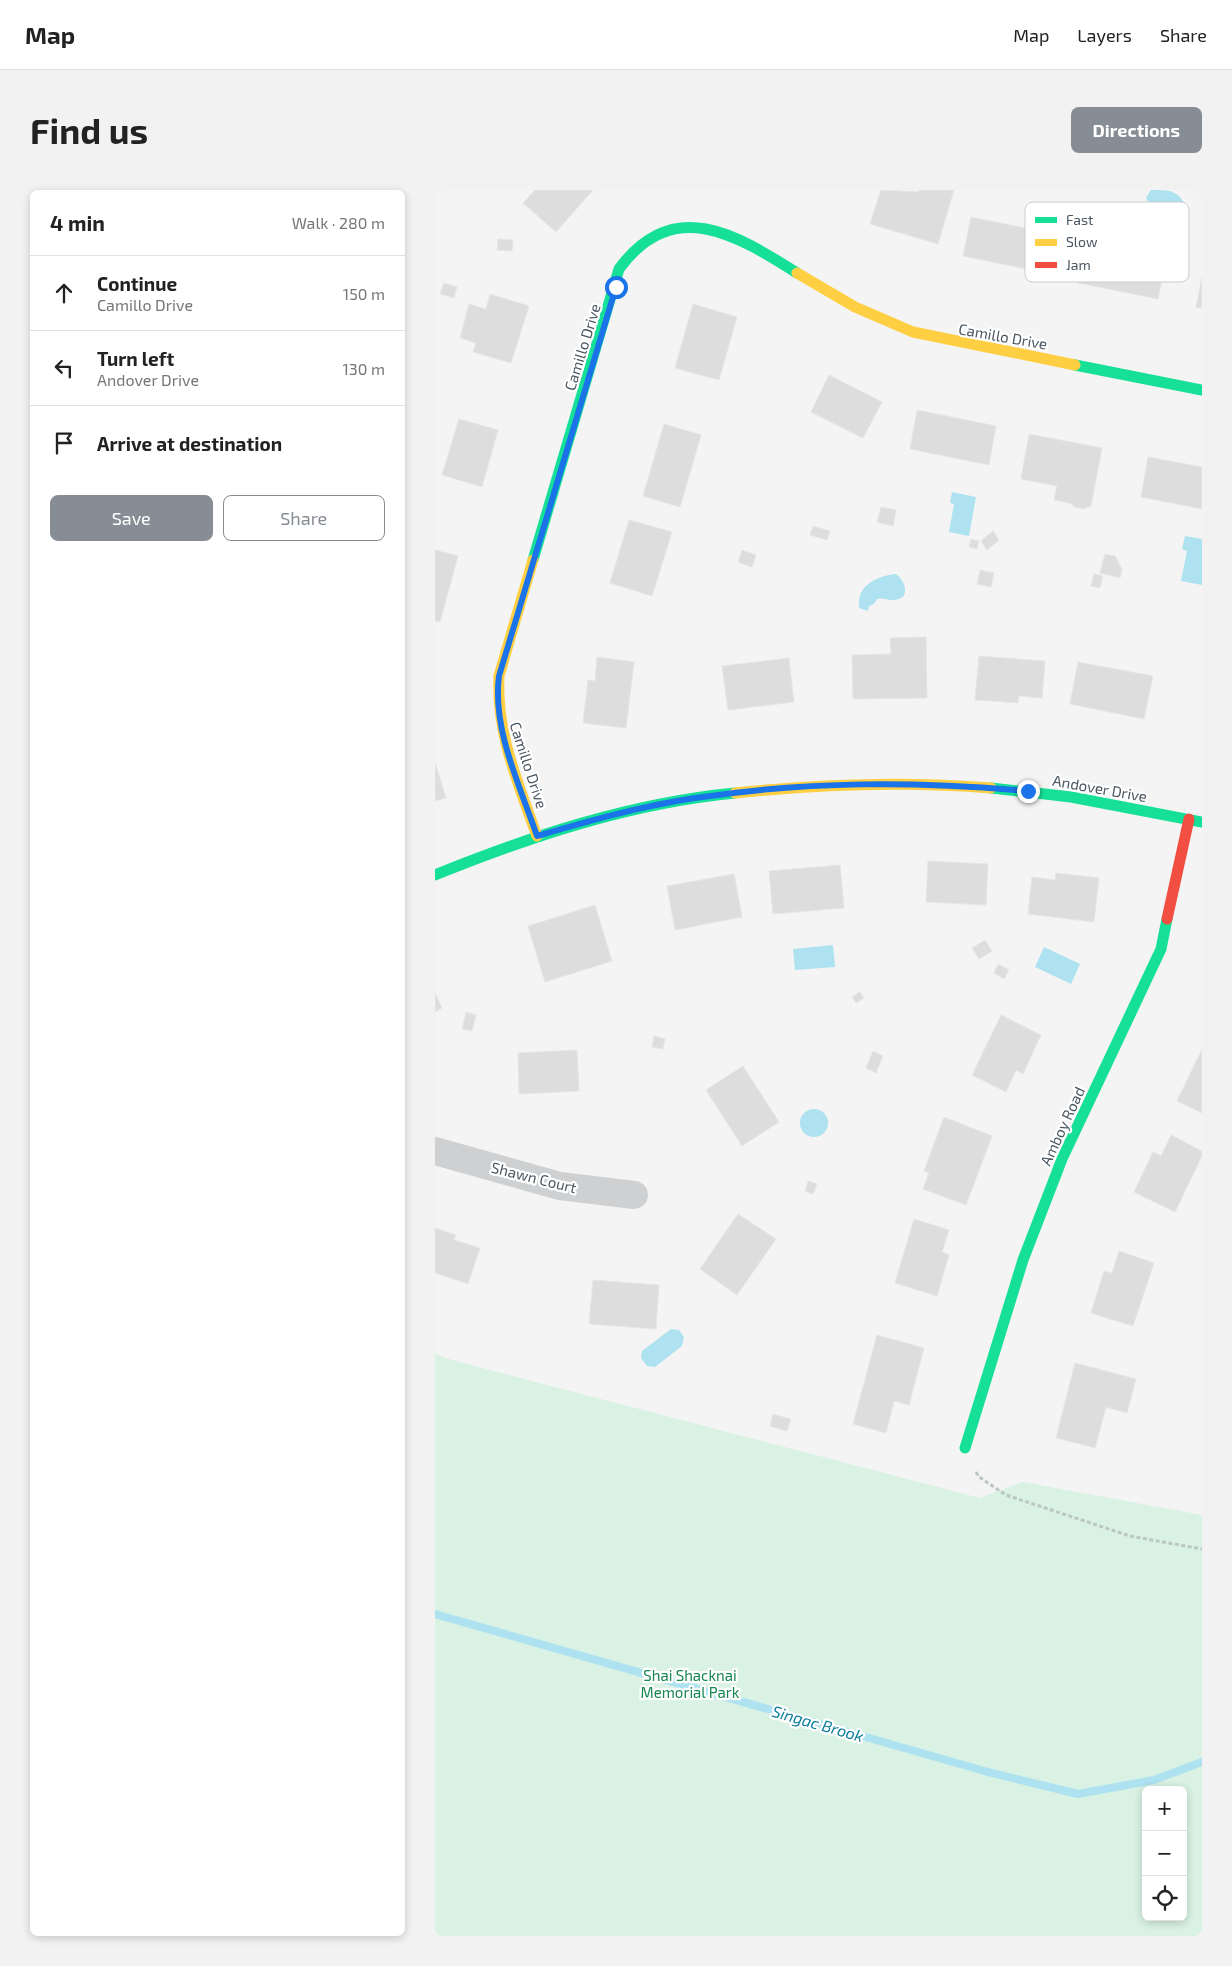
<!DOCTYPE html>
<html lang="en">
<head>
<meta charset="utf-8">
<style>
  :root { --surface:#fff; --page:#f2f2f2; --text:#222; --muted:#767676; --line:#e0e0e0; --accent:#868d94 }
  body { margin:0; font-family:"Exo 2",sans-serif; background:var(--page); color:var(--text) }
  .controls { position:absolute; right:15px; bottom:15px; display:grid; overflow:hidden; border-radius:8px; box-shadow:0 2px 8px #0003 }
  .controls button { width:45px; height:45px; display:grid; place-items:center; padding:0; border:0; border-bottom:1px solid var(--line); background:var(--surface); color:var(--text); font:25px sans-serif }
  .stop { position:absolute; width:15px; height:15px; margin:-11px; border:4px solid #1a73e8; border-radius:50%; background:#fff }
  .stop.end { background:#1a73e8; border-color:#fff; box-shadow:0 1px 5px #0008 }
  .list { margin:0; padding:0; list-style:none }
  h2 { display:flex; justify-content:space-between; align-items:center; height:65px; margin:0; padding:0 20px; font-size:21px }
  h2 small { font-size:16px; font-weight:400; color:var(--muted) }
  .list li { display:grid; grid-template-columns:32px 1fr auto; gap:15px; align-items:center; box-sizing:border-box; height:75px; padding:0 20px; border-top:1px solid var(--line) }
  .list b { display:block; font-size:19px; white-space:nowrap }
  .list p { margin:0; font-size:16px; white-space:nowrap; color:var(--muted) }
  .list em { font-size:16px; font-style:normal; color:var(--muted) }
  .actions { display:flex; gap:10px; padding:15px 20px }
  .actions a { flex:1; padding:11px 0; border:1px solid var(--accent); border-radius:8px; text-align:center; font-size:18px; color:var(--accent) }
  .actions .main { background:var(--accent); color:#fff }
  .icon { flex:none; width:28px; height:28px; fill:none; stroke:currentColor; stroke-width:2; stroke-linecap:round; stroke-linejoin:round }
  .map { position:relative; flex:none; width:767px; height:1746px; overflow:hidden; border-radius:8px }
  header { display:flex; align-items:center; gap:30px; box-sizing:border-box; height:70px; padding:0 25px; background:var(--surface); border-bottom:1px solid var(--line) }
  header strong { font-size:24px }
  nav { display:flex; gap:28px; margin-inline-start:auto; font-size:18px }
  .intro { display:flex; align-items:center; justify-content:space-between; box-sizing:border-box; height:120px; padding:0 30px }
  h1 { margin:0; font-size:35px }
  .button { padding:12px 22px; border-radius:8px; background:var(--accent); color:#fff; font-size:18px; font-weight:700 }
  main { display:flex; gap:30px; padding:0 30px }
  aside { flex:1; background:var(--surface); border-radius:8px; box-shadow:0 2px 8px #0003 }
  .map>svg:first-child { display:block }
</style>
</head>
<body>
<header>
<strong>Map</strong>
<nav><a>Map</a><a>Layers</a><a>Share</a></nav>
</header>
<div class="intro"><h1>Find us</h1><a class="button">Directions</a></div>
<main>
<aside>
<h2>4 min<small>Walk · 280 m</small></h2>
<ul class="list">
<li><svg class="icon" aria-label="ahead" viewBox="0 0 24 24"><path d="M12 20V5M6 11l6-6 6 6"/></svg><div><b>Continue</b><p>Camillo Drive</p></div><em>150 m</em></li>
<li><svg class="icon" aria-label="left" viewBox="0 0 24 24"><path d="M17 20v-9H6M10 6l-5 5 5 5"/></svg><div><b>Turn left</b><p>Andover Drive</p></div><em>130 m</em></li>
<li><svg class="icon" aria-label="arrive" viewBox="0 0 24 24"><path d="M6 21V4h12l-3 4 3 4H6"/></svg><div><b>Arrive at destination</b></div></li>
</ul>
<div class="actions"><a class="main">Save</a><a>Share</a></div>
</aside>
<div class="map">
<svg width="767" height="1746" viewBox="0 0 767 1746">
  <rect width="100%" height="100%" fill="#f4f4f4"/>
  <path fill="#d9f2e3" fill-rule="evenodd" d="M 0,1164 L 17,1170 L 545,1308 L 588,1292 L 767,1325 L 767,1746 L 0,1746 ZM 711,1600 L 748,1600 L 748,1727 L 711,1727 Z"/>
  <g fill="#aee2f0">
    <path d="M 716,0 C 736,0 744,0 752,19 L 749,30 L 736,33 L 725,22 L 717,19 L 711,8 Z"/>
    <polygon points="517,302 541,307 534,346 514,342 519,314 515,313"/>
    <polygon points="750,346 767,349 767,395 746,391 752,361 747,359"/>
    <path d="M 461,384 C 471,391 476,409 459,410 C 453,411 448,407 442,409 L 439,414 L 434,416 L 433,421 L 424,418 C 425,414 423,411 425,406 C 429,392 447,385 461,384 Z"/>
    <polygon points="398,755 400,777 360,780 358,759"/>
    <polygon points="609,757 645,774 636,794 600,777"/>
    <circle cx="379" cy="933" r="14"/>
    <polygon points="236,1139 244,1140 249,1147 247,1156 220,1177 212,1176 206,1168 207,1161"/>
  </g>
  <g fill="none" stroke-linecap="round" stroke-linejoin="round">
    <polyline stroke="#aee2f0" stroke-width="8" points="0,1424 553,1582 643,1604 719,1590 767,1572"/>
  </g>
  <g fill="#ddddde" stroke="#e5e6e7">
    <polygon points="100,0 158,0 121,42 88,13"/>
    <polygon points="446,0 484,2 484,0 519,0 503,54 435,34"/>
    <polygon points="657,24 696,32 691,58 732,66 723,109 643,93"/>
    <polygon points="536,27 619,44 611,83 528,66"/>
    <polygon points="63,49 78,50 77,61 62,60"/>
    <polygon points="767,87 767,118 761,117"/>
    <polygon points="9,93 22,97 19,108 5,104"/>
    <polygon points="55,104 94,116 76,173 38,162 41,153 25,148 34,114 51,119"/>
    <polygon points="258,114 302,127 284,190 240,178"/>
    <polygon points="394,185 447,212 428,248 376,222"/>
    <polygon points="482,220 561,236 554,275 475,259"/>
    <polygon points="24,229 63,240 47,297 7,285"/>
    <polygon points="229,234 266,245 245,317 208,306"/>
    <polygon points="594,244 667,258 656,316 648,319 640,317 635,313 619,310 622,296 586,289"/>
    <polygon points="713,267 767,277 767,319 706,307"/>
    <polygon points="446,317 461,320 458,336 442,332"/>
    <polygon points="194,330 237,342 217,406 175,393"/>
    <polygon points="378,336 395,341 392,350 375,345"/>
    <polygon points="558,341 564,350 552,360 546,351"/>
    <polygon points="536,349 544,351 542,359 534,357"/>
    <polygon points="0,360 23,366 5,432 0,431"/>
    <polygon points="307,360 321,365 317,377 303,372"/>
    <polygon points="670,364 680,366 687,379 685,388 665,383"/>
    <polygon points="545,380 559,383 556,397 542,394"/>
    <polygon points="659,384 668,386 665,398 656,396"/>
    <polygon points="491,447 492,508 418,509 417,465 456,464 455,448"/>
    <polygon points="544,466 610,471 607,508 584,506 583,513 540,510"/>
    <polygon points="162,467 199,472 191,538 148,533 153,490 160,491"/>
    <polygon points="354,468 359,512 293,520 287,476"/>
    <polygon points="643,472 718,486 709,529 635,514"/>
    <polygon points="0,572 11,608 0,611"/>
    <polygon points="493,671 553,674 551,715 491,712"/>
    <polygon points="405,675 409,718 338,724 334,681"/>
    <polygon points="621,683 664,688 659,732 593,724 597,687 620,690"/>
    <polygon points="299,684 307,727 240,740 232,696"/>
    <polygon points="160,715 177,771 110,792 93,736"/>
    <polygon points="550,750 557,761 544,769 537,758"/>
    <polygon points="563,774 574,780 569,789 559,783"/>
    <polygon points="425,802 429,808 421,813 417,807"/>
    <polygon points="0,803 7,818 0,822"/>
    <polygon points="31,822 41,825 37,841 27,839"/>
    <polygon points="566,825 606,845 588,884 581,880 571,902 537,885"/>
    <polygon points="219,846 230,849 228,859 217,857"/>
    <polygon points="767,859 767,923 742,911"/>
    <polygon points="142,860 144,901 84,904 83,863"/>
    <polygon points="438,861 448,866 441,883 431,878"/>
    <polygon points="308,876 344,932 307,956 271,900"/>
    <polygon points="509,927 557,946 531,1015 488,999 494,983 489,981"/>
    <polygon points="736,945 767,961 767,966 740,1022 699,1002 718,962 726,966"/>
    <polygon points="373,991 382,994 378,1004 370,1001"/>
    <polygon points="303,1024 341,1049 302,1105 265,1079"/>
    <polygon points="479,1029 514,1040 507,1062 514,1065 502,1106 460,1093"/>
    <polygon points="0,1038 21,1045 19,1050 45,1058 33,1094 0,1083"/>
    <polygon points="684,1061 719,1073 698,1136 656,1123 669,1081 677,1083"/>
    <polygon points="158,1090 224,1095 221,1139 154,1134"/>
    <polygon points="442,1145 489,1158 474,1215 459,1211 451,1243 418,1234"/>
    <polygon points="640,1173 701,1189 692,1223 671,1217 660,1258 621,1248"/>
    <polygon points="338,1224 356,1229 352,1241 335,1236"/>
  </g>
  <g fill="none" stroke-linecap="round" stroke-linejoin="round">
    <polyline stroke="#bcc7c4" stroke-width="3" stroke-dasharray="4 2.5" stroke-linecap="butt" points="541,1282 544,1287 571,1305 695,1346 767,1359"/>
    <polyline stroke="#ced0d2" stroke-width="28" points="0,961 125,996 199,1005"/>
    <g stroke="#16e098" stroke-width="11">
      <polyline points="640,175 767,200"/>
      <path d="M 98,370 L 184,79 C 238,5 302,45 362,83"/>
      <polyline points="556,598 636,607 767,632"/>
      <path d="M 0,685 C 96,646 196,613 300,603"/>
      <polyline points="530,1258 588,1070 627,969 726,759 732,729"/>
    </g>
    <g stroke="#ffcf43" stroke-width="11">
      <polyline points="362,83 420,117 478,142 640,175"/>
      <path d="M 98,370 L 64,486 C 61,543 83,593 102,646"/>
      <path d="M 300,603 C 386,594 470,591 556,598"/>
    </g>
    <polyline stroke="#f24e42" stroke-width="11" points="732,729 754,629"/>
  </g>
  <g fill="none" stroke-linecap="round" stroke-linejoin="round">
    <path stroke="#1a73e8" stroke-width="6" d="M 181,97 L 64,486 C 57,539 85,596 102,646 C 154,631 206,616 260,608 C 374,591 478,591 593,601"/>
  </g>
  <g text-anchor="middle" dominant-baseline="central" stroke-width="4.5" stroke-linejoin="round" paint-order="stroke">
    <g font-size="15" fill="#4a5661" stroke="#fff">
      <text transform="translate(568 146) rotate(10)">Camillo Drive</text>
      <text transform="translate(147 157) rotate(-73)">Camillo Drive</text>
      <text transform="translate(94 575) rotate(72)">Camillo Drive</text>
      <text transform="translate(665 598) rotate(10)">Andover Drive</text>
      <text transform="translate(627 936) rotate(-65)">Amboy Road</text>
      <text transform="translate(99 987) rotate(14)">Shawn Court</text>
    </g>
    <g font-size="15" fill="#17864f" stroke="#fff">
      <text x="255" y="1485">Shai Shacknai<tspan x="255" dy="17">Memorial Park</tspan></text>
    </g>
    <g font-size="16" font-style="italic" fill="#0c7c9b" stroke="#fff">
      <text transform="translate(383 1533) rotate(16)">Singac Brook</text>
    </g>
  </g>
  <rect x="590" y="12" width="164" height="80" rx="8" fill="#fff" stroke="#c9ccd0" stroke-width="1"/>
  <rect x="600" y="27" width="22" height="6" fill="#16e098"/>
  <rect x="600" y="49" width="22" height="7" fill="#ffcf43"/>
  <rect x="600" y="72" width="22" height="6" fill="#f24e42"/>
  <g font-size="14" fill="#4a5661">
    <text x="631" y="35">Fast</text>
    <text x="631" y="57">Slow</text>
    <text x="631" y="80">Jam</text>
  </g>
</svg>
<div class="controls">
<button>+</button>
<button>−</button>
<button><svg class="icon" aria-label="locate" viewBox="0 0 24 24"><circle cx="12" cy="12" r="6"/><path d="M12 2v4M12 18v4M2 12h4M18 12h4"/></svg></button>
</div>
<div class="stop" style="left:181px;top:97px"></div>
<div class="stop end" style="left:593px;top:601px"></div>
</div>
</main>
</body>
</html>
